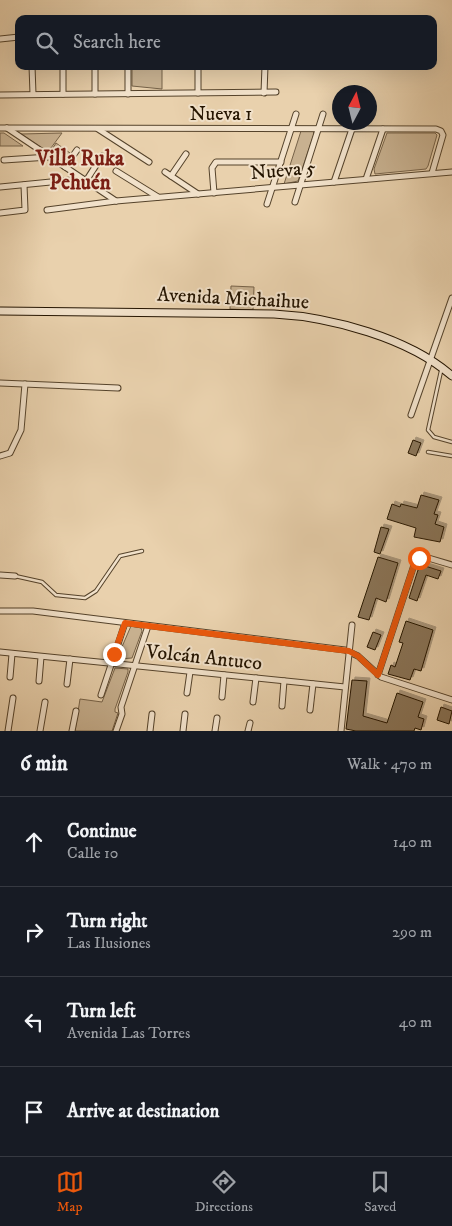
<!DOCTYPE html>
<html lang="en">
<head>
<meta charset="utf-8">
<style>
  :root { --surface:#171b24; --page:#242831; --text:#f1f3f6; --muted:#9ea1a6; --line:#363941; --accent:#ea580c }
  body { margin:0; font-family:"IM FELL DW Pica",serif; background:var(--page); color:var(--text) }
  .compass { position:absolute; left:332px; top:85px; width:45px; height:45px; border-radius:50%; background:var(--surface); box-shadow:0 5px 20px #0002; rotate:7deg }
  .stop { position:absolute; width:15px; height:15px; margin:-11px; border:4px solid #ea580c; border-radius:50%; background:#fff }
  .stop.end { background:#ea580c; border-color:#fff; box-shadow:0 1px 5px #0008 }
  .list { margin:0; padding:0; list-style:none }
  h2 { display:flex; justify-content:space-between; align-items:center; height:65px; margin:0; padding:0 20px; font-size:21px }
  h2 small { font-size:16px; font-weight:400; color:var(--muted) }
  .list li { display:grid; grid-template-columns:32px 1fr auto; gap:15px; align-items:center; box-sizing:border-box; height:90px; padding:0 20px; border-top:1px solid var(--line) }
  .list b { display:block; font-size:19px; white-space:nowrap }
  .list p { margin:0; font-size:16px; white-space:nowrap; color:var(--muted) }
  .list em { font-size:16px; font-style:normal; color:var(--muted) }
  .icon { flex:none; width:28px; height:28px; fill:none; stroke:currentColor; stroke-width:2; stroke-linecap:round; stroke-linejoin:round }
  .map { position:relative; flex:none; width:452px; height:731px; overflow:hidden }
  .search { position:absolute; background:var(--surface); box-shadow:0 5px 20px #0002; left:15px; right:15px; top:15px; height:55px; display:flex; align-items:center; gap:12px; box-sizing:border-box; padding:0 18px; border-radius:10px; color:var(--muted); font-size:19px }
  .sheet { height:425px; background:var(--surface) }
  nav { display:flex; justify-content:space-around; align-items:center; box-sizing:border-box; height:70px; border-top:1px solid var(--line); background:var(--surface); font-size:14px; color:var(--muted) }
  nav a { display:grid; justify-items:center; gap:2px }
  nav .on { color:var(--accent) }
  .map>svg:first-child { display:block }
</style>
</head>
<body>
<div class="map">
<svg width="452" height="731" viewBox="0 0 452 731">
  <defs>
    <filter id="shadow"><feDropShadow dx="3" dy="-3" stdDeviation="0" flood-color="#0004"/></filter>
  </defs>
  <rect width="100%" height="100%" fill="#e9d1ad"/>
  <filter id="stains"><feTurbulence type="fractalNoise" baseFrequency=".004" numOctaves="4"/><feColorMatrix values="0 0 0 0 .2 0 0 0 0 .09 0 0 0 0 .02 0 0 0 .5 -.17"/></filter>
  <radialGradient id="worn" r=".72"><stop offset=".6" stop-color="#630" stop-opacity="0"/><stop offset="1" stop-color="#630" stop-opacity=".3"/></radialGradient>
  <g fill="#c8b190" stroke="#766248">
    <polygon points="132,66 162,66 162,89 132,86"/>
    <polygon points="301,131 313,131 314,134 298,181 284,184"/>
    <polygon points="0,133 4,133 23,146 0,146"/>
    <polygon points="62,133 48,152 21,134"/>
    <polygon points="387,133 435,133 437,135 428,166 426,169 375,174 374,169"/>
    <polygon points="56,143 70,153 65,161 51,151"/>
    <polygon points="231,286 254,287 253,310 230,309"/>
    <polygon points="131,626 141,628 142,631 132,658 119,659 118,656"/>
    <polygon points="115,668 128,669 128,672 115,709 115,712 118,713 112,731 75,731 80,699 102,702"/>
  </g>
  <g fill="#8a765a" stroke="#241400" filter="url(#shadow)">
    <polygon points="413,440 421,443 416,456 408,453"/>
    <polygon points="421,495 439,500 434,514 438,515 435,524 444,527 440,542 414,537 416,528 387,519 392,504 400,507 401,504 417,508"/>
    <polygon points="381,527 389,529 380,554 374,552"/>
    <polygon points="378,557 398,563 386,602 376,598 369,620 358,617"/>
    <polygon points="425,566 441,571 438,579 426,575 417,601 409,598 418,570"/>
    <polygon points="406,621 433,630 421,671 414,669 410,680 388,674 391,665 395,667 403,643 399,642"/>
    <polygon points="373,632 381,635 375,650 367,647"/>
    <polygon points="352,680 367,681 363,716 387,723 397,693 423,702 418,717 424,719 421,730 415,728 414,731 356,731 346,729"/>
    <polygon points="441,707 452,711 449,724 437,720"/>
  </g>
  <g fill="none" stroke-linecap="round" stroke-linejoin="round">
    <g stroke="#55432b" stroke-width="4.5">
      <g id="lane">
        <polyline points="441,371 428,430 434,437 452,442"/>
        <polyline points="428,452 452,456"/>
        <polyline points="15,576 42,582 56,595 85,598 96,591 120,556 142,551"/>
      </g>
    </g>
    <g stroke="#55432b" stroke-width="7">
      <g id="street">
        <polyline points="0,39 19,37"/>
        <polyline points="32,66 33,94"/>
        <polyline points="128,66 128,94"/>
        <polyline points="198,93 198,66"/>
        <polyline points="264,93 265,66"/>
        <polyline points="63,94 63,66"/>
        <polyline points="95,94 95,66"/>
        <polyline points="0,95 276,92"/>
        <polyline points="0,128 436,129 441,131 443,135 432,173"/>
        <polyline points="7,128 116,201"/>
        <polyline points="98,129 149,162"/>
        <polyline points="4,160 49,157"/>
        <polyline points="65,167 77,150"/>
        <polyline points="116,171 158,197"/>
        <polyline points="165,172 198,194"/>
        <polyline points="171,176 186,154"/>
        <polyline points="366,179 383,129"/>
        <polyline points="86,181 102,156"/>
        <polyline points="334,182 352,129"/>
        <polyline points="0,187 81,179"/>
        <polyline points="214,193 212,168 216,162 281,162"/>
        <polyline points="295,202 323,114"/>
        <polyline points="267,204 296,114"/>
        <polyline points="47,210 116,201 452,172"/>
        <polyline points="0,213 25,210 24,185"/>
        <polyline points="0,383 118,388"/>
        <polyline points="411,415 452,298"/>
        <polyline points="0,456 10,453 21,430 25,384"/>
        <polyline points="0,575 15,576"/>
        <polyline points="0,611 33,611 345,650 358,656 381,677 452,700"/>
        <polyline points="0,652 345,687"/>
        <polyline points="378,675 415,562 425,557 452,565"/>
        <polyline points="10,677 12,654"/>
        <polyline points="39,681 41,657"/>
        <polyline points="67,684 70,659"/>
        <polyline points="187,693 190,672"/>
        <polyline points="101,695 125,623"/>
        <polyline points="222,697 224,675"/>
        <polyline points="253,702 256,678"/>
        <polyline points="282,706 284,681"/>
        <polyline points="310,710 313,684"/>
        <polyline points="8,731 13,698"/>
        <polyline points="40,731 45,702"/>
        <polyline points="72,731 76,711"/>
        <polyline points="116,731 122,714 121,707 148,626"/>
        <polyline points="150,731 152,714"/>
        <polyline points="183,731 185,714"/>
        <polyline points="215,731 217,718"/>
        <polyline points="248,731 250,723"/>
        <polyline points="341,731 352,625"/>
      </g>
    </g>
    <g stroke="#241400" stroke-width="9">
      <path id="secondary" d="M 0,311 L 274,314 C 331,317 409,338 452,376"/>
    </g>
    <use href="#lane" stroke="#f1e1ca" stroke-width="2.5"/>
    <use href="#street" stroke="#f1e1ca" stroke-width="5"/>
    <use href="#secondary" stroke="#f1e1ca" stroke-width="7"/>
  </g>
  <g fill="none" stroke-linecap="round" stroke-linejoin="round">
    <polyline stroke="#ea580c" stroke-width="6" points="114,654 125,623 349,651 358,656 378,675 414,565 419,558"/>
  </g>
  <g text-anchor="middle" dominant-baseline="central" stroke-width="4" stroke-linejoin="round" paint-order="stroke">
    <g font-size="20" fill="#241400" stroke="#f1e1ca">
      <text x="221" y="114">Nueva 1</text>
      <text transform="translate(283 171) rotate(-5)">Nueva 5</text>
      <text transform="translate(233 299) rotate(3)">Avenida Michaihue</text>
      <text transform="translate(204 658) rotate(6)">Volcán Antuco</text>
    </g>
    <g font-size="21" font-weight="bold" fill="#7a1f14" stroke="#f1e1ca">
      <text x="80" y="159">Villa Ruka<tspan x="80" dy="24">Pehuén</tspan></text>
    </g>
  </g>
  <rect width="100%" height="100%" filter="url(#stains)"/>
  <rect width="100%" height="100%" fill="url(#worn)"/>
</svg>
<svg class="compass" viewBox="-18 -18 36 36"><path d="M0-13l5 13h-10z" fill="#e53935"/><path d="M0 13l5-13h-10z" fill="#9ea1a6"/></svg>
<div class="stop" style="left:419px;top:558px"></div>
<div class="stop end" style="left:114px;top:654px"></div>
<div class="search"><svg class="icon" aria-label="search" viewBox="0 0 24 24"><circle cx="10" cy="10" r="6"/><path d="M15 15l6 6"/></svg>Search here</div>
</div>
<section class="sheet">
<h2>6 min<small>Walk · 470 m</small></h2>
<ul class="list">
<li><svg class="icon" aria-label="ahead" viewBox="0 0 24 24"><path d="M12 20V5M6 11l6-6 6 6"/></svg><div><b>Continue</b><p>Calle 10</p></div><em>140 m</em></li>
<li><svg class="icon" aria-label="right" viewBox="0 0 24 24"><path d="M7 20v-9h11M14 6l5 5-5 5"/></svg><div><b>Turn right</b><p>Las Ilusiones</p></div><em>290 m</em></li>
<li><svg class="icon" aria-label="left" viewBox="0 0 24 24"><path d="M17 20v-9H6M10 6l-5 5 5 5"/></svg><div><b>Turn left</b><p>Avenida Las Torres</p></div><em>40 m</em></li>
<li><svg class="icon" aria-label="arrive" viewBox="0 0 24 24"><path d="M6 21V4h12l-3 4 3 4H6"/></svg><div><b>Arrive at destination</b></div></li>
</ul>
</section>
<nav>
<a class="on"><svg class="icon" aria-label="map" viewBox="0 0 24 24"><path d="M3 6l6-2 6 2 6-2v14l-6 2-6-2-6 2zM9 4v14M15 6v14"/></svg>Map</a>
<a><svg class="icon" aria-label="directions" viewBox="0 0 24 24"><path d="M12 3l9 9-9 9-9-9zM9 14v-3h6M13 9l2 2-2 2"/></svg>Directions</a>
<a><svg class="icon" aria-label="saved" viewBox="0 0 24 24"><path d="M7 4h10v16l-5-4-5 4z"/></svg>Saved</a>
</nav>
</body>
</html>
